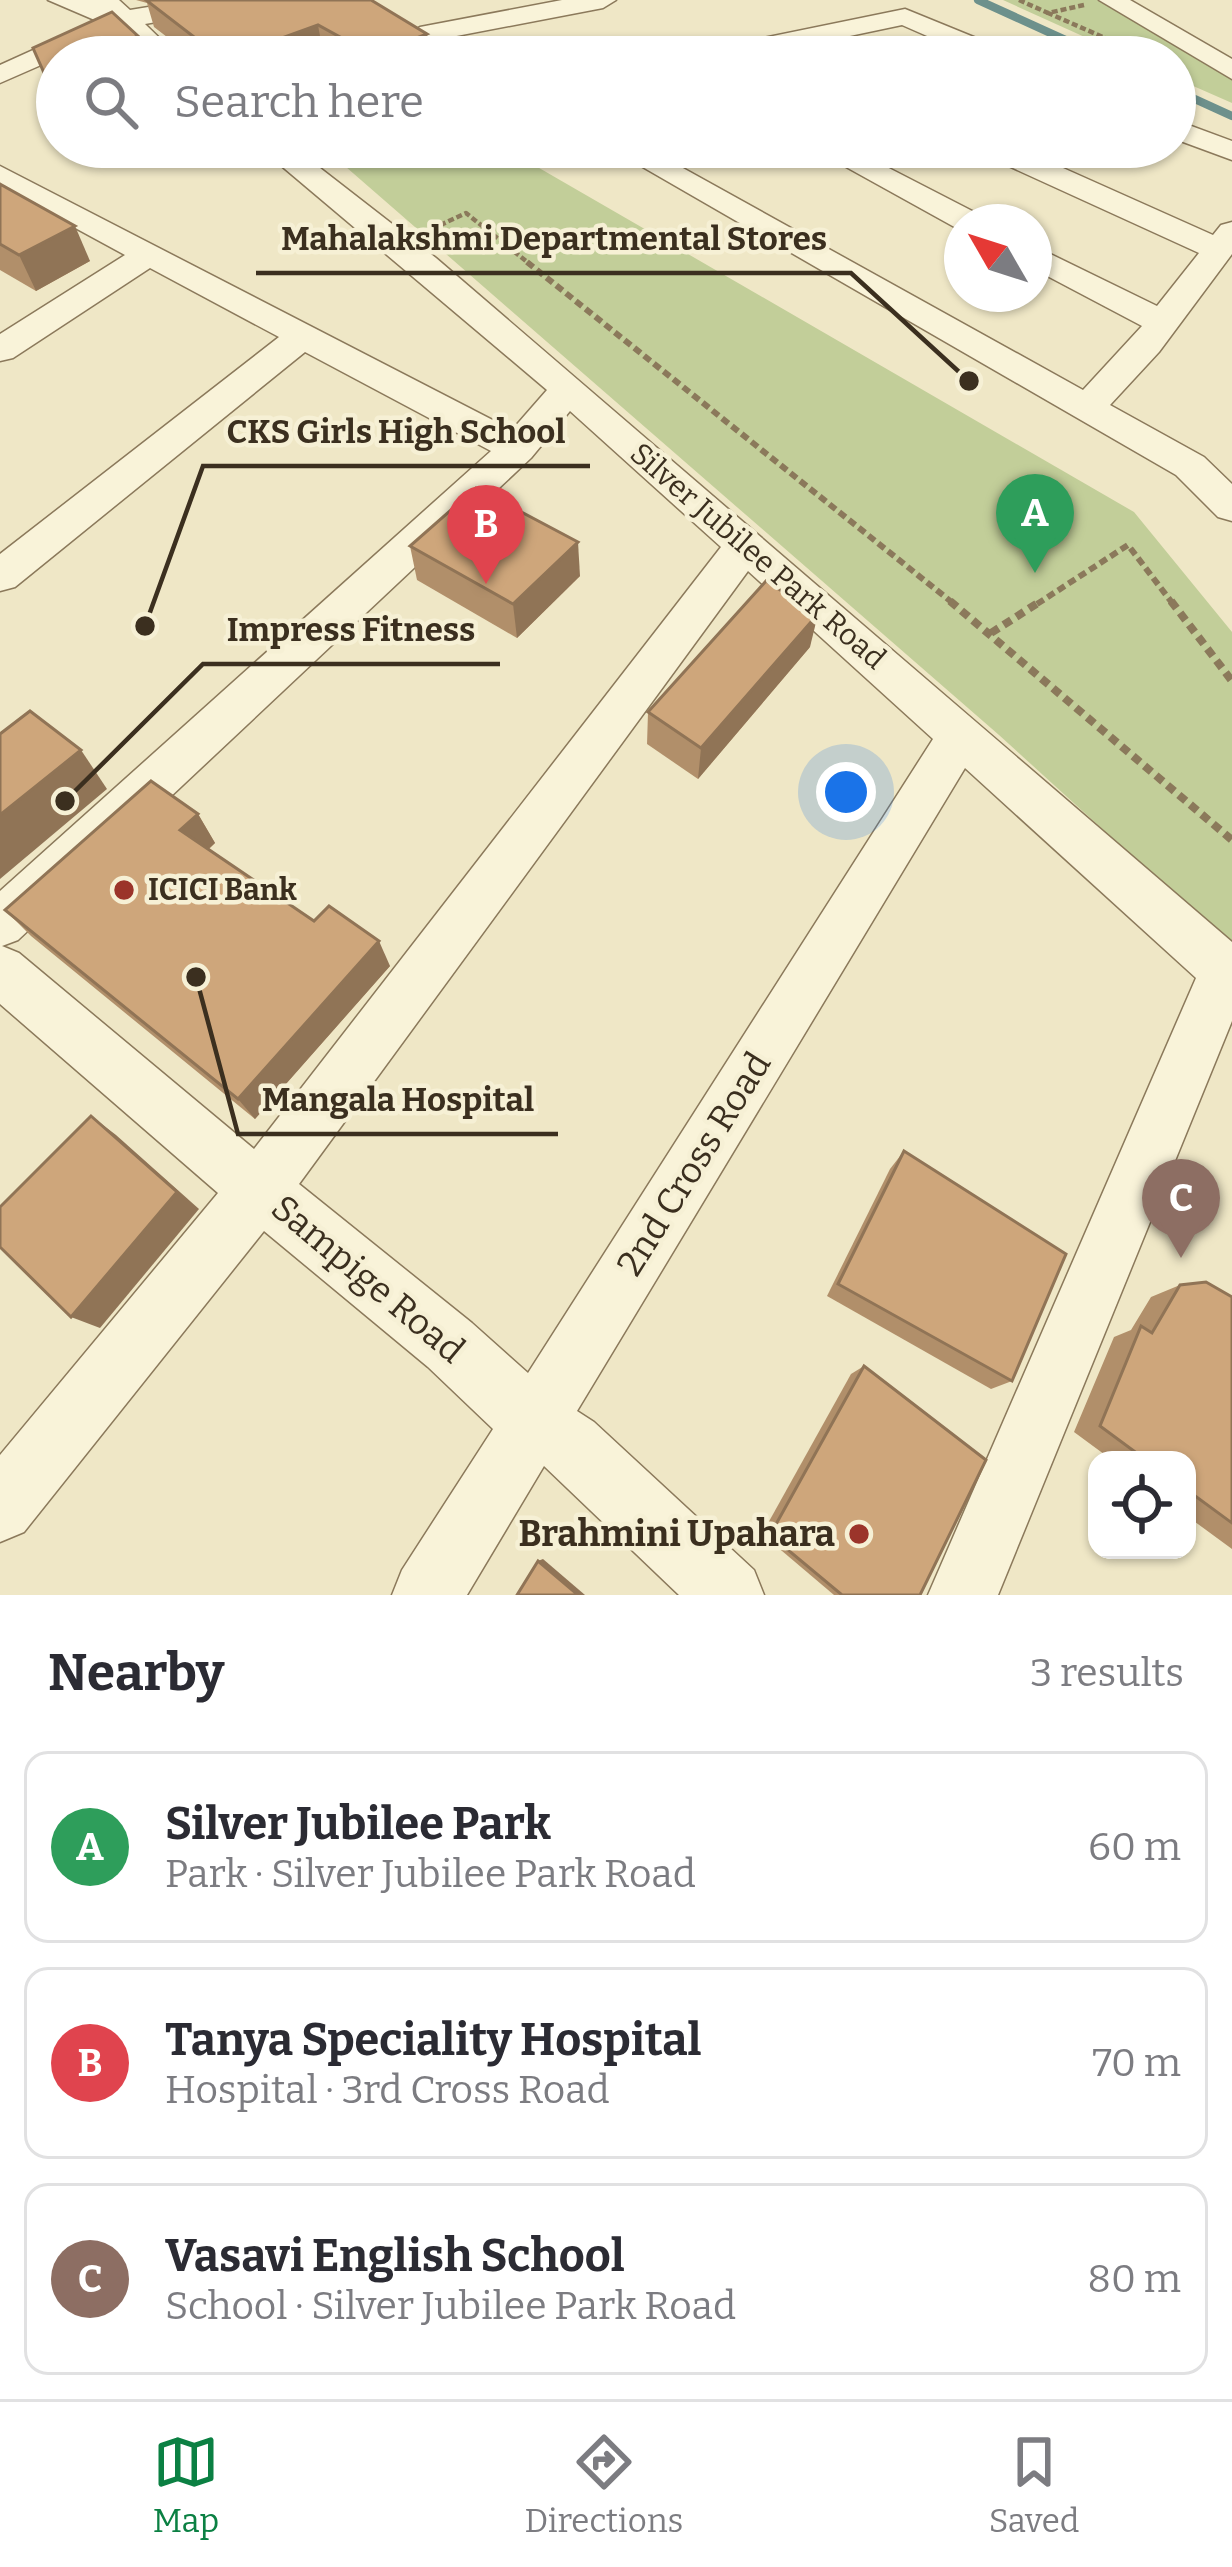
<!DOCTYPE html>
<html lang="en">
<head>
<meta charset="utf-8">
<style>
  :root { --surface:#fff; --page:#f7f7f7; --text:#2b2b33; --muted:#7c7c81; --line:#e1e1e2; --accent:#0b8043 }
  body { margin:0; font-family:Bitter,serif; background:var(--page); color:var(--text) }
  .controls { position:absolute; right:36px; bottom:36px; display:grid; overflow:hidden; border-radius:24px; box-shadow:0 3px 9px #0004 }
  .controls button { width:108px; height:108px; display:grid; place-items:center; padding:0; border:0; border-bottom:3px solid var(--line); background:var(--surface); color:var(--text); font:60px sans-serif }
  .compass { position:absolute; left:944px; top:204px; width:108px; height:108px; border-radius:50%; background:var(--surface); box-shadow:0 3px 9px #0004; rotate:309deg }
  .you { position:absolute; left:846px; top:792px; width:42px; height:42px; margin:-30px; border:9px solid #fff; border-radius:50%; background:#1a73e8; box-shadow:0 0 0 18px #1a73e833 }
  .badge { display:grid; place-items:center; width:78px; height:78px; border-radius:50%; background:var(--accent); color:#fff; font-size:39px; font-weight:700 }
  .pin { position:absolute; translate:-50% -99px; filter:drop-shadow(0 3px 6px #0008) }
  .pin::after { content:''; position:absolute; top:63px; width:42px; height:36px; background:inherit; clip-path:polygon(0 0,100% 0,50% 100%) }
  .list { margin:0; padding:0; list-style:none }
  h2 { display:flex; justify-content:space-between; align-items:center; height:156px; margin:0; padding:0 48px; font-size:51px }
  h2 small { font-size:39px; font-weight:400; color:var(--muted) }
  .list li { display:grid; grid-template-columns:78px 1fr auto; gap:36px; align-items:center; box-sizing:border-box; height:192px; margin:0 24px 24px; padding:0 24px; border:3px solid var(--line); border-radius:24px }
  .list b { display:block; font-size:45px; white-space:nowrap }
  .list p { margin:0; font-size:39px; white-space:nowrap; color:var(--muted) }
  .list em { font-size:39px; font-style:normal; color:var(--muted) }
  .icon { flex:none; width:66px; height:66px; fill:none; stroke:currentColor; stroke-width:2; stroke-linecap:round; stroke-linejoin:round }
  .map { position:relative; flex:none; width:1232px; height:1595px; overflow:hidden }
  .search { position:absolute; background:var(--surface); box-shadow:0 3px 9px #0004; left:36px; right:36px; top:36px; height:132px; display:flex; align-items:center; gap:30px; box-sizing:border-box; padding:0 42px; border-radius:66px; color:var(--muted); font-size:45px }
  .sheet { height:804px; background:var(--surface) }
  nav { display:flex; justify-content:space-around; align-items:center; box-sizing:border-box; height:168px; border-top:3px solid var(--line); background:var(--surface); font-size:33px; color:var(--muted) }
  nav a { display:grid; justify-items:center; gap:6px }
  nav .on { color:var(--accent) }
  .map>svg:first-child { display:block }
</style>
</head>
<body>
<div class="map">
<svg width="1232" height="1595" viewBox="0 0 1232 1595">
  <rect width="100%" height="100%" fill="#efe7c6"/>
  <g fill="#c2ce99">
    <polygon points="1003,0 1100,0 1232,79 1232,103 1175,78 1175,57 1129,57"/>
    <polygon points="323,147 503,147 1134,512 1232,632 1232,947 999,735"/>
  </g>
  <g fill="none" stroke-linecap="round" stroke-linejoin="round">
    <g stroke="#6d918c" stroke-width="8">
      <polyline points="978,0 1103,57"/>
      <polyline points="1175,90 1232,116"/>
    </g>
    <g stroke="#8b795b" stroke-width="3">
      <g id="minor">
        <polygon points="48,0 119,0 130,10 191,0 249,0 236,8 145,24 179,57 149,57 121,30 0,83 0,65 97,21"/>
        <polygon points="562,0 616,0 603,8 420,43 407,35 420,27"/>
        <polygon points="1099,0 1130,0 1232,59 1232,79"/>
        <polygon points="905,9 1008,51 1012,57 975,57 902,25 750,57 696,57 710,49"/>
        <polygon points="1175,120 1232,141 1232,160 1175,139"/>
        <path d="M 259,147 L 293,147 L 436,258 L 1232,942 L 1232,1021 L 998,1595 L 928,1595 L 1196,978 L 965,768 L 577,1411 L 594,1422 L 754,1570 L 764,1595 L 679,1595 L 544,1466 L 467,1595 L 392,1595 L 402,1570 L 493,1429 L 428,1367 L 264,1231 L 24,1532 L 0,1542 L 0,1455 L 218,1193 L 0,1004 L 0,891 L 491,451 L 305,352 L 15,587 L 0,591 L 0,554 L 279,337 L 150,268 L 13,358 L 0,361 L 0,334 L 125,255 L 0,187 L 0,166 L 512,430 L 547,390 ZM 570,411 L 721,547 L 254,1149 L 19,953 L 2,946 L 18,940 L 531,458 ZM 748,571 L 933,739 L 528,1373 L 472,1323 L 299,1184 Z"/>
        <polygon points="608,147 645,147 1083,390 1142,326 1034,269 1034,246 1157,306 1199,253 980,153 976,147 1016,147 1213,235 1221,225 1232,222 1232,254 1159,352 1110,405 1204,457 1232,484 1232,521 1218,517 1176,475"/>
        <polygon points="810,147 848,147 980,215 985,222 962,222 962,230 958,229"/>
      </g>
    </g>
    <g stroke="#8b795b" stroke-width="4.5" stroke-dasharray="6 3" stroke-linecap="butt">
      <polyline points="1019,0 1048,13"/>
      <polyline points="1084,5 1048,13 1144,55"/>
      <polyline points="432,229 466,213 531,265"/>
    </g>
    <g stroke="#8b795b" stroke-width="6" stroke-dasharray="8 4.5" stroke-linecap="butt">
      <polyline points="527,262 954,604"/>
      <polyline points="1037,604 1128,545 1173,604"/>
    </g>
    <g stroke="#8b795b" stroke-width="8" stroke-dasharray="9 6" stroke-linecap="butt">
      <polyline points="950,601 1232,840"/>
      <polyline points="1171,601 1232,681"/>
      <polyline points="991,633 1041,601"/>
    </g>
    <use href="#minor" fill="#f9f3d9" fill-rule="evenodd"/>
  </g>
  <g fill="#b18f6a">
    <polygon points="136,0 371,0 427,34 430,57 332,57 323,53 311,57 193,57 154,27 147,3"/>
    <polygon points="0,184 90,261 36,291 0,270"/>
    <polygon points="410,546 580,576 517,638 417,580"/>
    <polygon points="810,647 698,779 647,744 648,712"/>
    <polygon points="198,814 215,843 209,849 314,921 390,966 255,1119 31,936 5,910"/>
    <polygon points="904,1151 1012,1381 991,1389 827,1296 890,1169"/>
    <polygon points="1180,1285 1232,1297 1232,1549 1187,1516 1187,1460 1112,1460 1074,1432 1114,1337 1131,1330 1151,1297"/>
    <polygon points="864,1366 920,1595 834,1595 762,1534 851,1374"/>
  </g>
  <g fill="#907456">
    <polygon points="318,25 323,53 311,57 229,57"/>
    <polygon points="427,34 430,57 374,57 373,55"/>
    <polygon points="138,36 145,57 89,57"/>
    <polygon points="57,70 57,98 54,99 45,75"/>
    <polygon points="75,226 90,261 36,291 19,255"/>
    <polygon points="578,542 580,576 517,638 513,604"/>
    <polygon points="818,614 810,647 698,779 701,748"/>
    <polygon points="81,750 107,789 0,879 0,815"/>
    <polygon points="198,814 215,843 198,858 180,830"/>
    <polygon points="379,941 390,966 255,1119 238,1099"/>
    <polygon points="91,1116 116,1135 199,1209 100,1328 71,1317"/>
    <polygon points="543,1559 585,1595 578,1595 538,1561"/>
  </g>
  <g fill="#cea67b" stroke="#907456" stroke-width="3">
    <polygon points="146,0 371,0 427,34 373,55 318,25 229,57 220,57"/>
    <polygon points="112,12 138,36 89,57 57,57 57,70 45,75 33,48"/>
    <polygon points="0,184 75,226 19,255 0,244"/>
    <polygon points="476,488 578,542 513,604 410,546"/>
    <polygon points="766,581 818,614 701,748 648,712"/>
    <polygon points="30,711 81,750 0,815 0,734"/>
    <polygon points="151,781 198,814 180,830 314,921 329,906 379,941 238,1099 5,910"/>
    <polygon points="91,1116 177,1192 71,1317 0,1247 0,1207"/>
    <polygon points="904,1151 1066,1254 1012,1381 838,1284"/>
    <polygon points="1206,1282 1232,1297 1232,1523 1187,1490 1187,1460 1146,1460 1100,1426 1141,1326 1152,1333 1180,1285"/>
    <polygon points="864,1366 986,1460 920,1595 842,1595 770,1535"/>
    <polygon points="538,1561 578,1595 517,1595"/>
  </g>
  <g fill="#9b342a" stroke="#f6f0d5" stroke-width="4.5">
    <circle cx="124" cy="890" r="12"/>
    <circle cx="859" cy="1534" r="12"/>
  </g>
  <g text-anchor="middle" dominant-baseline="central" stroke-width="9" stroke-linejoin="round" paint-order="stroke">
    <g font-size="30" fill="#3b2f1f" stroke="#f6f0d5">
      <text transform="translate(758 556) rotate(41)">Silver Jubilee Park Road</text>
    </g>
    <g font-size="30" font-weight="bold" fill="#3b2f1f" stroke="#f6f0d5" text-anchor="start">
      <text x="148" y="890">ICICI Bank</text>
    </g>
    <g font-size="36" fill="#3b2f1f" stroke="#f6f0d5">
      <text transform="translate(694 1164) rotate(-58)">2nd Cross Road</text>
      <text transform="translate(368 1279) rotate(40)">Sampige Road</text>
    </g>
    <g font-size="36" font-weight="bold" fill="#3b2f1f" stroke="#f6f0d5" text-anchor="end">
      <text x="835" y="1534">Brahmini Upahara</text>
    </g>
  </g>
  <path fill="none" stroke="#3b2f1f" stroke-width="4.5" d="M969 381L851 273H256M145 626L203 466H590M65 801L203 664H500M196 977L238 1134H558"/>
  <g fill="#3b2f1f" stroke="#f6f0d5" stroke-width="4.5">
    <circle cx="969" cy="381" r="12"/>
    <circle cx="145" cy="626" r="12"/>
    <circle cx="65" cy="801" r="12"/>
    <circle cx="196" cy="977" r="12"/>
  </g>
  <g font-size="33" text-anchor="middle" font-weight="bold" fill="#3b2f1f" stroke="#f6f0d5" stroke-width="9" stroke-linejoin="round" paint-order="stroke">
    <text x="554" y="250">Mahalakshmi Departmental Stores</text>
    <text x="396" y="443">CKS Girls High School</text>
    <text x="351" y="641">Impress Fitness</text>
    <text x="398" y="1111">Mangala Hospital</text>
  </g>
</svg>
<div class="controls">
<button><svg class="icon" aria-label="locate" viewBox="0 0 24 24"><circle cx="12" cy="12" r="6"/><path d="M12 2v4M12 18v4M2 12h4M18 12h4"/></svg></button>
</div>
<svg class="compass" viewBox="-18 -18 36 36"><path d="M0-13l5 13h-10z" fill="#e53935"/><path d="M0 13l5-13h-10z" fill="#7c7c81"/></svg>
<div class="you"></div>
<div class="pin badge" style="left:1035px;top:573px;background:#2e9e5b">A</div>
<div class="pin badge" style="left:486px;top:584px;background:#e0444e">B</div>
<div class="pin badge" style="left:1181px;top:1258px;background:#8d6e63">C</div>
<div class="search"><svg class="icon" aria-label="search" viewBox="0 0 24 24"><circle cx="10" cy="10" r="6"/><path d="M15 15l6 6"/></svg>Search here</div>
</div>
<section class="sheet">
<h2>Nearby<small>3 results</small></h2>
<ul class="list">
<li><span class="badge" style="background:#2e9e5b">A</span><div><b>Silver Jubilee Park</b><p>Park · Silver Jubilee Park Road</p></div><em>60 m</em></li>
<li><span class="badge" style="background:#e0444e">B</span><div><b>Tanya Speciality Hospital</b><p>Hospital · 3rd Cross Road</p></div><em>70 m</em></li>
<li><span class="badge" style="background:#8d6e63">C</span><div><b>Vasavi English School</b><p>School · Silver Jubilee Park Road</p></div><em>80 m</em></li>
</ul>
</section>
<nav>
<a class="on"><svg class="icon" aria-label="map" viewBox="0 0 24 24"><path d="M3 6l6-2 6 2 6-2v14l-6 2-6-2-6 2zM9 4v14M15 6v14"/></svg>Map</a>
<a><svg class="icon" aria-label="directions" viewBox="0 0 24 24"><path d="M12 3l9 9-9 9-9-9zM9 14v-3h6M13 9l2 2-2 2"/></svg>Directions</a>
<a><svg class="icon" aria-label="saved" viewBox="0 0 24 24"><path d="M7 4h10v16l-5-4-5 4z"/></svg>Saved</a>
</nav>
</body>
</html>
